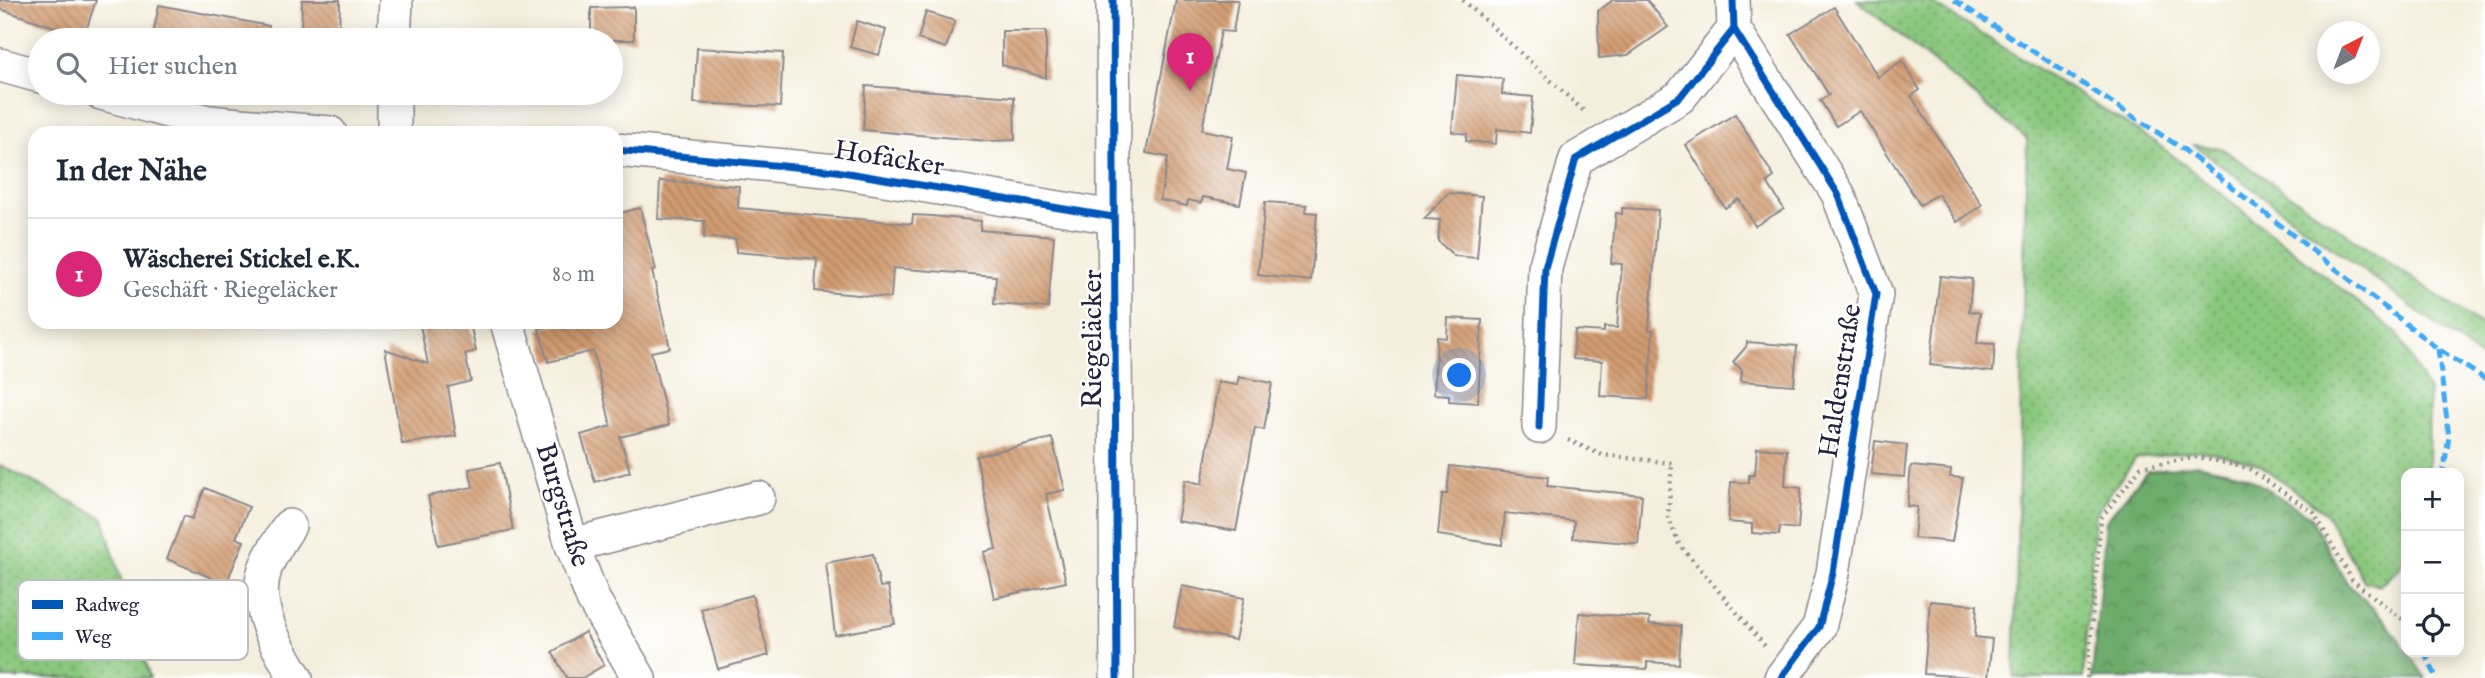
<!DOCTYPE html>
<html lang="de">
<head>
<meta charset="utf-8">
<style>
  :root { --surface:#fff; --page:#f2f2f3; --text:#1f2937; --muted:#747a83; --line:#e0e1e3; --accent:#db2777 }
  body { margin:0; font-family:"IM FELL English",serif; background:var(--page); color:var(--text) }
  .controls { position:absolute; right:21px; bottom:21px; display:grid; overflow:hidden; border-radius:14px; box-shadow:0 4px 18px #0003 }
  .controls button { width:63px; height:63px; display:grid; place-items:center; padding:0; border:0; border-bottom:2px solid var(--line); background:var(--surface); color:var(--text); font:35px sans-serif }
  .compass { position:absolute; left:2317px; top:21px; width:63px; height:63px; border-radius:50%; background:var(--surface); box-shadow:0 4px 18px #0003; rotate:42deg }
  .you { position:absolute; left:1460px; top:376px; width:24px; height:24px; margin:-18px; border:5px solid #fff; border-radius:50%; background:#1a73e8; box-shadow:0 0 0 10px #1a73e833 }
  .badge { display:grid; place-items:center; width:46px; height:46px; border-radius:50%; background:var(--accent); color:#fff; font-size:23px; font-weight:700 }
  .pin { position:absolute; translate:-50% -58px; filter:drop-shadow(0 2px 4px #0008) }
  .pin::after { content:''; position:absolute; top:37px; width:24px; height:21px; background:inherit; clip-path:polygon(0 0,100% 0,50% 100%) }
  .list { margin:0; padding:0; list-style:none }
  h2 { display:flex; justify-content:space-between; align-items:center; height:91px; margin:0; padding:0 28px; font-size:30px }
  h2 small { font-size:23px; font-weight:400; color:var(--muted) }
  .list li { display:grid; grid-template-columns:46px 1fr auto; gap:21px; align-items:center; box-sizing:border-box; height:112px; padding:0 28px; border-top:2px solid var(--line) }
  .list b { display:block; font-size:26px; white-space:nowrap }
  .list p { margin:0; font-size:23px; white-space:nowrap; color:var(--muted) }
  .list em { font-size:23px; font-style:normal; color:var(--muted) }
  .icon { flex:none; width:38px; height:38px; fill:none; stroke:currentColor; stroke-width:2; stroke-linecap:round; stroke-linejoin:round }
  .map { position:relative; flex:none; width:2485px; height:678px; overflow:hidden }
  .search { position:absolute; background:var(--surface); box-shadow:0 4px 18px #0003; left:28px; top:28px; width:595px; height:77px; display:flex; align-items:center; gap:18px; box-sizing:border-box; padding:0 24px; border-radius:38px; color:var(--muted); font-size:26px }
  .panel { position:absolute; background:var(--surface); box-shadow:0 4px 18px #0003; left:28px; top:126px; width:595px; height:203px; border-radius:21px }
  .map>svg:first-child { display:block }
</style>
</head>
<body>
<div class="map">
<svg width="2485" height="678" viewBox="0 0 2485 678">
  <defs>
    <pattern id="grass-dots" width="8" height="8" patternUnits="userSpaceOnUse" patternTransform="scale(1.75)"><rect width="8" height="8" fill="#89c77d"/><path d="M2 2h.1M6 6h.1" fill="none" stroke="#70a168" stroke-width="1.8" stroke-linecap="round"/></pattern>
    <pattern id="forest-crowns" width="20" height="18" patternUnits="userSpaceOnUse" patternTransform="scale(1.75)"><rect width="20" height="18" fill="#6eac6c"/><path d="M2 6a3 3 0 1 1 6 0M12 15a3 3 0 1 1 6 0" fill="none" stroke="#5a8c5a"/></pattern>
    <pattern id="building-back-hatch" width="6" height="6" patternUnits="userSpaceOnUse" patternTransform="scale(1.75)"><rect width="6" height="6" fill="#d29c71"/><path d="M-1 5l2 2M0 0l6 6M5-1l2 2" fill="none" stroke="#aa7f5e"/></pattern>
  </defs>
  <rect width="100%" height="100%" fill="#fff"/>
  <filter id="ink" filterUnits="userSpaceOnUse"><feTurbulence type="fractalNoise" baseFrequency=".0143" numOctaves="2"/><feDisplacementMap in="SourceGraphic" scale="14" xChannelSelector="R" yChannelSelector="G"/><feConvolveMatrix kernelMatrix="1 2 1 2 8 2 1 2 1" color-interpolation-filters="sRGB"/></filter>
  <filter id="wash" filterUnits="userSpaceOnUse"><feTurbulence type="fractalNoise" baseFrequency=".00686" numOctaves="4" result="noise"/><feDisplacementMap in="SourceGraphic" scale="28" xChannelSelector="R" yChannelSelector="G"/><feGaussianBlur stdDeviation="1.57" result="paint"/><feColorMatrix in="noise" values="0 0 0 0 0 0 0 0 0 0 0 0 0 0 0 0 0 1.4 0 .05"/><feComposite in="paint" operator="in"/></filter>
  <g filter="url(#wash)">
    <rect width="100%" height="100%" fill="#f4efdd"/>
    <g fill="url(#grass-dots)" stroke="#56745c" stroke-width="2">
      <polygon points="1857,0 1927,0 2157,143 2397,333 2429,392 2428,473 2406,473 2406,548 2400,568 2379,586 2364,581 2325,513 2259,464 2202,450 2136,458 2095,514 2083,678 2014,678 2027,139"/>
      <polygon points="2194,145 2221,148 2485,328 2485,361"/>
      <polygon points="0,465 103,518 150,678 0,678"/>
    </g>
    <polygon fill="url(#forest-crowns)" stroke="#486754" stroke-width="2" points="2197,464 2243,474 2310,516 2347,583 2384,619 2426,678 2092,678 2106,520 2147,471"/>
    <g id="blocks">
      <g fill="url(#building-back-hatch)">
        <polygon points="0,0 96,0 84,37 0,9"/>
        <polygon points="302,0 340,0 339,40 301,40"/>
        <polygon points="1176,0 1238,0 1233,32 1221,31 1202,130 1233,136 1227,169 1246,173 1240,204 1203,197 1201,203 1188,200 1187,206 1160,200 1168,157 1146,153"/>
        <polygon points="1613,0 1647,0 1668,27 1628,55 1599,58 1598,11"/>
        <polygon points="159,5 269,26 268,40 152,40"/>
        <polygon points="634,7 634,40 591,40 591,8"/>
        <polygon points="1834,7 1878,77 1902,61 1920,90 1911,96 1982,205 1957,222 1938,194 1920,205 1860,111 1836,126 1820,100 1829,95 1790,34"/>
        <polygon points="926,12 955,21 946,48 918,39"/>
        <polygon points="857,21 886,30 879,55 850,47"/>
        <polygon points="1002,31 1046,31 1046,78 1002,65"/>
        <polygon points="697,48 783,53 780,107 694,103"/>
        <polygon points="1457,75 1503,79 1502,94 1533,97 1530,133 1497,129 1496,144 1466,141 1467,134 1452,132"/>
        <polygon points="866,86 1014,97 1015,140 988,141 863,130"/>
        <polygon points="1735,114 1774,177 1767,182 1784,209 1755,226 1739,199 1725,208 1686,145"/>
        <polygon points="660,181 739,186 738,208 912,224 913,215 932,216 981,221 980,230 1054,236 1048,308 994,304 996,276 893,268 891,298 815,291 817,259 736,252 736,239 704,238 705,221 658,219"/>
        <polygon points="1448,193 1482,196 1477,258 1454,256 1438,241 1440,220 1424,219"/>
        <polygon points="1265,202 1307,205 1306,212 1317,213 1311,281 1258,275"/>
        <polygon points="640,208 656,270 652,271 670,348 651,352 669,425 620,437 630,472 595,482 581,435 611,426 593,351 548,362 539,329 565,322 616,322 616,214"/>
        <polygon points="1622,208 1658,210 1649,330 1653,330 1648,399 1600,396 1602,361 1573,359 1575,330 1604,332 1604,327 1617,328 1622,264 1611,263 1616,213 1622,214"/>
        <polygon points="1940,276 1972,279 1969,311 1980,313 1977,343 1995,344 1993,372 1930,365"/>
        <polygon points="1448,318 1482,320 1478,403 1449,401 1449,395 1434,394 1437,337 1447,338"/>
        <polygon points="436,322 470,322 476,351 465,354 471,381 448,387 456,436 402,444 385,349 428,364 420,325"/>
        <polygon points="1747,342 1797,346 1794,385 1741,381 1742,370 1733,362 1746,347"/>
        <polygon points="1239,377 1272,383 1264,430 1255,428 1236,531 1177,521 1185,480 1202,484 1218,382 1237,385"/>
        <polygon points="1052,438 1065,490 1046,494 1066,582 994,598 984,552 996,549 976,456"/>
        <polygon points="1875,441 1907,445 1904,477 1871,474"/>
        <polygon points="1757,448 1787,450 1785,486 1801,488 1798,529 1780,527 1779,535 1752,533 1752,524 1728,522 1731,482 1749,483 1749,475 1755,475"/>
        <polygon points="500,463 513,530 438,545 428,496 473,487 469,469"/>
        <polygon points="1450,466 1548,477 1547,486 1642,495 1638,544 1573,538 1574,521 1505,513 1502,545 1438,535 1442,494 1447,494"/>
        <polygon points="1911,466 1951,470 1950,477 1963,478 1952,542 1914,538 1917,507 1907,506"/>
        <polygon points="205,488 249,507 236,538 244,541 226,584 167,559 184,516 192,519"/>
        <polygon points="873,554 880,587 888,586 895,624 835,635 826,563"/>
        <polygon points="1182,586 1244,598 1235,640 1174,627"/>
        <polygon points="752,595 769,655 718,669 701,609"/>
        <polygon points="1930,601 1977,605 1975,637 1992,639 1988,678 1924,674"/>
        <polygon points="1579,613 1650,618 1649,624 1681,626 1679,664 1647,662 1647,669 1575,665"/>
        <polygon points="585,632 604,665 582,678 567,678 552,652"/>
      </g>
    </g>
  </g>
  <g filter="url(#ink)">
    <use href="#blocks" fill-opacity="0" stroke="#8b888c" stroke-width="2"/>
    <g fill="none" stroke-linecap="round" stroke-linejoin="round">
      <g stroke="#8b888c" stroke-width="36">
        <g id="minor">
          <polyline points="1113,0 1117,678"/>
          <polyline points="1733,0 1734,29 1838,194 1876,294 1833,573 1819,627 1781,678"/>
          <polyline points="394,40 396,0"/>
          <polyline points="0,65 40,76"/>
          <polyline points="101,93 208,122 330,133"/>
          <polyline points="394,133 394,93"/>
          <polyline points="616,150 836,171 1113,217"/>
          <polyline points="507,322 572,545 593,599 639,678"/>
          <polyline points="1539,427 1545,268 1576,159 1680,97 1734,29"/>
          <path d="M 289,526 C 281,539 270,554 265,569 C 252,606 277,647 296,678"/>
          <polyline points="572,545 758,498"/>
        </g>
      </g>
      <g stroke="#8b888c" stroke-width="4.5" stroke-dasharray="2 5" stroke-linecap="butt">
        <polyline points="1463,0 1586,113"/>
        <polyline points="1568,440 1602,455 1672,463 1668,517 1679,544 1765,646"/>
        <polyline points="2087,678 2101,518 2141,467 2198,457 2248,468 2314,513 2352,580 2406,622"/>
      </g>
      <use href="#minor" stroke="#fff" stroke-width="33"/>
      <g stroke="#3fa9f5" stroke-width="5" stroke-dasharray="10 5" stroke-linecap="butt">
        <polyline points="1954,0 2183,149 2438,349 2485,379"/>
        <polyline points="2438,349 2449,437 2443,473"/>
        <polyline points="2424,652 2437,678"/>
      </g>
      <g stroke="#fff" stroke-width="11">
        <g id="cycleway">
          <polyline points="1113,0 1117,678"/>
          <polyline points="1733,0 1734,29 1838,194 1876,294 1833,573 1819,627 1781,678"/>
          <polyline points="616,150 836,171 1113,217"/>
          <polyline points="1539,427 1545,268 1576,159 1680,97 1734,29"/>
        </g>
      </g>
      <use href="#cycleway" stroke="#0057b8" stroke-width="7"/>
    </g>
  </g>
  <g text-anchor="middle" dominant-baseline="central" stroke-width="5" stroke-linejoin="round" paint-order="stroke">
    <g font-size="28" fill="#22223b" stroke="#fff">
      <text transform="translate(889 159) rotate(9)">Hofäcker</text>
      <text transform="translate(1093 339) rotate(-90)">Riegeläcker</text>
      <text transform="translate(1841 381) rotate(-81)">Haldenstraße</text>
      <text transform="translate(562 505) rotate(73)">Burgstraße</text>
    </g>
  </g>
  <rect x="18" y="580" width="230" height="80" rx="10" fill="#fff" stroke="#bdbdc4" stroke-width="2"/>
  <rect x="32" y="600" width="31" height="9" fill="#0057b8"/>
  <rect x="32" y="632" width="31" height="8" fill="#3fa9f5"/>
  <g font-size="19" fill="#22223b">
    <text x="75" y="611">Radweg</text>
    <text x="75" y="643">Weg</text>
  </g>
</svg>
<div class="controls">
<button>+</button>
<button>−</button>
<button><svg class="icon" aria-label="locate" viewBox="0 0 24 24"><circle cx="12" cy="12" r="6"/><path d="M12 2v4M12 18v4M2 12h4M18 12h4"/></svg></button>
</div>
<svg class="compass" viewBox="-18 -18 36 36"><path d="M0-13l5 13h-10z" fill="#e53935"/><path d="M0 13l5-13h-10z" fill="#747a83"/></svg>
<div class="you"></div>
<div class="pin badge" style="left:1190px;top:91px">1</div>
<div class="search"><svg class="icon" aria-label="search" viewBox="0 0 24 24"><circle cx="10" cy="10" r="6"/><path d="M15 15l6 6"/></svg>Hier suchen</div>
<section class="panel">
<h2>In der Nähe<small></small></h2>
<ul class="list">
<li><span class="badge">1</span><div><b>Wäscherei Stickel e.K.</b><p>Geschäft · Riegeläcker</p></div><em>80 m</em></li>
</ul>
</section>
</div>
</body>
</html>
